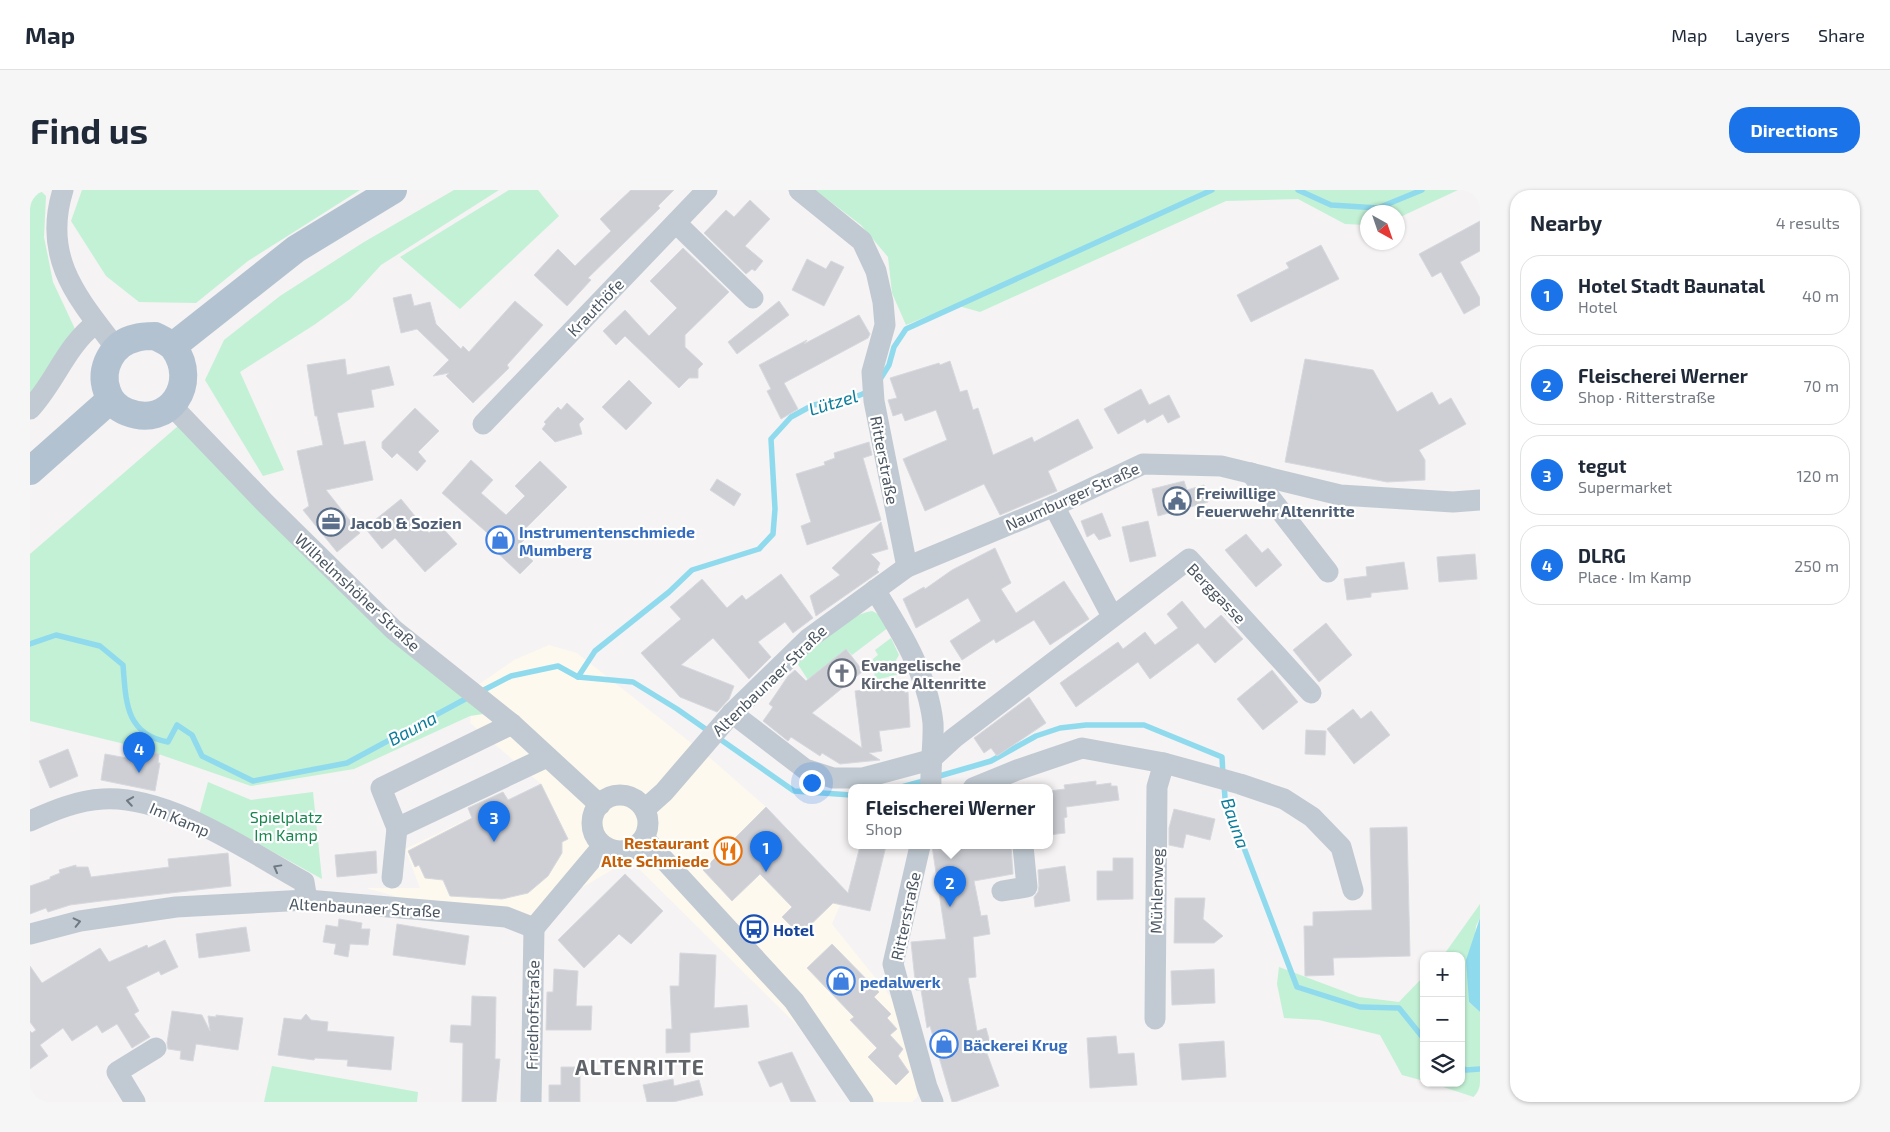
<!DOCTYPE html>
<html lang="en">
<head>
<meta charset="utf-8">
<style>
  :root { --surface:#fff; --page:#f6f6f7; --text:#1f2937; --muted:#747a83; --line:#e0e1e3; --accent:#1a73e8 }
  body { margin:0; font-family:"Exo 2",sans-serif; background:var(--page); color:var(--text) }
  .controls { position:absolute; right:15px; bottom:15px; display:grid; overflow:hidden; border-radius:10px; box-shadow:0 1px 4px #0004 }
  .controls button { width:45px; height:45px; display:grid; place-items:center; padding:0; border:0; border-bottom:1px solid var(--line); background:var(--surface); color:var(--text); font:25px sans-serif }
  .compass { position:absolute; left:1330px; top:15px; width:45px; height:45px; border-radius:50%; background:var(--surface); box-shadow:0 1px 4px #0004; rotate:140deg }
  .you { position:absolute; left:781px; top:592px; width:18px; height:18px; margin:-12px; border:4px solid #fff; border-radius:50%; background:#1a73e8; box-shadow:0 0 0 8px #1a73e833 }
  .badge { display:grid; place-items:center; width:32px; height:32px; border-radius:50%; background:var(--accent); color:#fff; font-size:16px; font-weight:700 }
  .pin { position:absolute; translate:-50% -41px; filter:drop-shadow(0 1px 2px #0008) }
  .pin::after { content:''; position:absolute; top:26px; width:18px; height:15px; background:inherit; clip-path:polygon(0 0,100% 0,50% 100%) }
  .popup { position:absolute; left:818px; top:594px; width:205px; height:65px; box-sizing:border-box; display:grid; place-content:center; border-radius:10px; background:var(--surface); filter:drop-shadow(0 1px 4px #0005); font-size:16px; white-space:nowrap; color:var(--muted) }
  .popup b { font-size:19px; color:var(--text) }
  .popup::after { content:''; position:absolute; left:50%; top:100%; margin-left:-10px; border:10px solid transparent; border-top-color:var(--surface) }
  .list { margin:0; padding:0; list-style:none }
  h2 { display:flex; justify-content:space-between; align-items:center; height:65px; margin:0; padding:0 20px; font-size:21px }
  h2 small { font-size:16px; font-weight:400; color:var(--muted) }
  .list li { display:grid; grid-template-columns:32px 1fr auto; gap:15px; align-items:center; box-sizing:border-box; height:80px; margin:0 10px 10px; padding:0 10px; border:1px solid var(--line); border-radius:20px }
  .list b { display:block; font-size:19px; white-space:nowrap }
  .list p { margin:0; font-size:16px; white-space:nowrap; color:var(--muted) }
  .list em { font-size:16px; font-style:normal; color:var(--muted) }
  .icon { flex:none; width:28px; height:28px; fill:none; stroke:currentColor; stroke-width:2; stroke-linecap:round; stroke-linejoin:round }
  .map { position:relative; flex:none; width:1450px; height:912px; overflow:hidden; border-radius:20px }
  header { display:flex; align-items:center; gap:30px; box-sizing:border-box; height:70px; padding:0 25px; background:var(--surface); border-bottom:1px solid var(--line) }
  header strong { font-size:24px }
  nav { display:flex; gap:28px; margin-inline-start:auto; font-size:18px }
  .intro { display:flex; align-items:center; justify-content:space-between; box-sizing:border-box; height:120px; padding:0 30px }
  h1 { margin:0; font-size:35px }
  .button { padding:12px 22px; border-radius:20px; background:var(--accent); color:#fff; font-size:18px; font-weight:700 }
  main { display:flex; gap:30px; padding:0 30px }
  aside { flex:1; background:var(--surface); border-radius:20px; box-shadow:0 1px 4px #0004 }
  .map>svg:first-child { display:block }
</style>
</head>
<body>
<header>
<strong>Map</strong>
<nav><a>Map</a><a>Layers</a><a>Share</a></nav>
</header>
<div class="intro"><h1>Find us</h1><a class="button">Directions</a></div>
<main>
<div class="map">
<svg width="1450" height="912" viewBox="0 0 1450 912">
  <rect width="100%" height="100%" fill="#f5f3f3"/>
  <polygon fill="#fdf9ef" points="519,455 547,463 679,567 736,617 816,701 802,734 868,816 888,906 882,912 823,912 767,835 605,675 592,674 495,731 411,719 336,698 390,698 375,659 511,594 440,533 445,497 484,470"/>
  <g fill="#c3f1d5">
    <polygon points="0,0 10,0 16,6 14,47 23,92 45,139 0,205"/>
    <polygon points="52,0 330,0 218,71 166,113 109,112 76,86 41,31"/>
    <polygon points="424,0 469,0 351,75 320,109 284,135 210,182 254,280 233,286 175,190 194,150 250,106 334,52"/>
    <polygon points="479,0 508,0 529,26 430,119 370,67"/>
    <polygon points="785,0 1428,0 1368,28 1368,22 1338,22 1337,35 1315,34 1268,9 1196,11 950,122 925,115 876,135 862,103 858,67 831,35"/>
    <polygon points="155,230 235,313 467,522 440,526 324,579 221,596 111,558 0,531 0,364"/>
    <path d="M 842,421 L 848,424 L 859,437 L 822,465 L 816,459 L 790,480 L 780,493 L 767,473 C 789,455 813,426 842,421 Z"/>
    <polygon points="861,448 869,465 866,470 870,484 845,490 843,469 848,465 845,460"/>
    <polygon points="178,592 221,610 283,602 292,689 220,649 169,625"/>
    <polygon points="1450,714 1450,728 1446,736 1439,812 1450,822 1450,909 1401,893 1431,893 1431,766 1413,766"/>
    <polygon points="1249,777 1329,807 1369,812 1394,786 1394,891 1372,885 1350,845 1289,830 1254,828 1247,794"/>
    <polygon points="242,876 388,902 387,912 234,912"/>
  </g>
  <polygon fill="#90daee" points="1450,728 1450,822 1439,812 1436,770"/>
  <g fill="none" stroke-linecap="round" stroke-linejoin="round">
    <g stroke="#90daee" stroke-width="5.5">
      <polyline points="1268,0 1301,15 1348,18 1392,0"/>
      <polyline points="849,191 859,175 864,157 876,139 1182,0"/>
      <path d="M 0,454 L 26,445 L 70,456 L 93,475 C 96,511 95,544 138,552 L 147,535 L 162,545 L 172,566 L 223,591 L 317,573 L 439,507"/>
      <polyline points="548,487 565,461 639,402 662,380 729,359 743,344 745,319 741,249 761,227 783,215 820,209 840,201"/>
      <polyline points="450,502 481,486 528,476 548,487 603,492 647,519 764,601 821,605"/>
      <polyline points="906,587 961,571 1006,546 1030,538 1056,535 1114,535 1192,567 1193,585"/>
      <polyline points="1194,594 1195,608 1267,797 1330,817 1369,818 1394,849"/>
      <polyline points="868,598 897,590"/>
      <polyline points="1431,877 1436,880 1450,879"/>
    </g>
  </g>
  <g fill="#cdcfd5" stroke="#d7d9de">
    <polygon points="601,0 644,0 628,16 630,18 558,88 561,90 537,116 504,85 528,59 545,76 581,41 570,29"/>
    <polygon points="720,10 740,29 715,56 733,71 725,81 722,79 716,84 674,43 696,20 704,27"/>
    <polygon points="1450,31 1450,61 1430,72 1450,108 1450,115 1434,124 1411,82 1402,87 1389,64"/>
    <polygon points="1291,55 1309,89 1221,132 1207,105 1259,78 1256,73"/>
    <polygon points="653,58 699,102 655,145 655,157 673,174 668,179 668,188 659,188 649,198 595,146 586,155 573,141 595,120 619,146 647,118 620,91"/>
    <polygon points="777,69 796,79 801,71 814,77 794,116 762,100"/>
    <polygon points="381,104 384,116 400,112 406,134 431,159 433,156 439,162 485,111 513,135 477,175 479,178 443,213 416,186 419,183 403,186 419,170 387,139 371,143 363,108"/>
    <polygon points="749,111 759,125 707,164 698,152"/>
    <polygon points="829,125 840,144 838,148 754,193 768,219 751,229 737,201 741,199 729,175 777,150 774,154"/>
    <polygon points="315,169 317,185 359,176 364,195 341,200 344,217 307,223 314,255 335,251 343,290 296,300 330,343 307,362 273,320 279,316 267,261 293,255 287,226 285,226 277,175"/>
    <polygon points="1275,169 1343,180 1367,222 1402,202 1409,215 1421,208 1436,234 1389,260 1395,270 1395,290 1357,292 1255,272"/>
    <polygon points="920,171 930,202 937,200 943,220 948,218 963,265 1002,247 1004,252 1048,229 1063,258 1018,281 1027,301 970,325 954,294 895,321 873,269 917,250 906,220 875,231 872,223 863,226 858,210 867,208 860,188 909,173 910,175"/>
    <polygon points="599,190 622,213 596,240 572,217"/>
    <polygon points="1111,199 1119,215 1139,205 1150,227 1138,233 1133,224 1117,233 1115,229 1088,244 1074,219"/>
    <polygon points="537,213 554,229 549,234 552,244 525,252 512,239 516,234 514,232 528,217 531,220"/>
    <polygon points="385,218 409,241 388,262 396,271 387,281 367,263 362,268 352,258 352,252"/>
    <polygon points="839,252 842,265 833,268 851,330 777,355 771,336 781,332 766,284 795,275 794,272 805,268 804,263"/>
    <polygon points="441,270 463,290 451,303 476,325 495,306 485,296 510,271 537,297 494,340 499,345 487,357 503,371 490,384 458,354 463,348 412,303"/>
    <polygon points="687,289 711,304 704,316 680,300"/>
    <polygon points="1154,291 1157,300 1174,295 1178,312 1128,326 1122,299"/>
    <polygon points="371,309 399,343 409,334 427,354 395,382 365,348 352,359 335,338"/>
    <polygon points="1072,323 1081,346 1069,350 1064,343 1057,347 1051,331"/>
    <polygon points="1118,331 1126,366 1100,372 1092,337"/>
    <polygon points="851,332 858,359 841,364 850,373 847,380 849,382 786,426 780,406 810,385 802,378"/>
    <polygon points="1216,344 1232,363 1238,358 1252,375 1226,397 1195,360"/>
    <polygon points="965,358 981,393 971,399 986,423 1034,391 1059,429 1020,455 1004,430 966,453 964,449 932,470 920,451 951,431 938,408 886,438 873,409 894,397 895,399 922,380"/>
    <polygon points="1445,364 1447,389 1409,392 1407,367"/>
    <polygon points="1374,372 1378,399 1341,403 1341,407 1317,410 1314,389 1337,386 1336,377"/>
    <polygon points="751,384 783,428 763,443 755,432 728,452 741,467 719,489 683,448 651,475 704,496 699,509 687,522 650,507 611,463 651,429 640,417 672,389 697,418 712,405 716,410"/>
    <polygon points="1152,411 1175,439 1191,425 1213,449 1185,473 1168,453 1120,489 1108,472 1046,517 1030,493 1088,452 1093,459 1115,442 1125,455 1148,438 1137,424"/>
    <polygon points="1296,433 1322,465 1289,492 1263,460"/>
    <polygon points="816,459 833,481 782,523 832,558 825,501 874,495 875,503 878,502 880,537 849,541 852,561 839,563 850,570 810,574 792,563 790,566 761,547 758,551 733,531 743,517 739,514 758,486 765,480 776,491"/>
    <polygon points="1242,480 1268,512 1233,540 1207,509"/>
    <polygon points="999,507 1016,533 967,566 961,558 954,563 944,548"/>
    <polygon points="1323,519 1331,529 1341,521 1360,545 1324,574 1297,539"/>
    <polygon points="1276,540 1296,541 1295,565 1275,564"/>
    <polygon points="38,559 48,586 20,598 9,571"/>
    <polygon points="110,559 129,564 128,573 130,573 125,601 71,590 75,564 108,570"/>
    <polygon points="1066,591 1066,595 1081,593 1081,596 1087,596 1089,610 1036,617 1037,627 1034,628 1035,643 1019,645 1019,601 1035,599 1034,595"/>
    <polygon points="511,594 538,649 532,652 532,663 518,686 498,703 472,709 420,706 413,690 395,688 389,675 385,677 378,661 442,628 438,618 473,602 478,610"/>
    <polygon points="736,617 818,703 830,656 856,656 840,721 803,713 770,745 752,727 762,717 730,684 702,711 673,680"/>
    <polygon points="1144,619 1185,629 1180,650 1156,644 1153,658 1139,655 1139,638"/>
    <polygon points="1377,637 1380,766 1303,768 1304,785 1275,786 1274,736 1283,736 1283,722 1342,720 1340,638"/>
    <polygon points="902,656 981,656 983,684 944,691 951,726 957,725 960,744 943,747 946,787 938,788 947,841 956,838 961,856 955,858 969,896 925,912 922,912 900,836 897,838 891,800 886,800 881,752 916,749"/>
    <polygon points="346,661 347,683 307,687 305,665"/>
    <polygon points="198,663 201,696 71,711 40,715 18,722 16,718 0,724 0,696 20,689 20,687 30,683 29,680 46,675 46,677 58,677 61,687 139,677 138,669"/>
    <polygon points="1083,668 1103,668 1103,709 1067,710 1067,681 1083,681"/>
    <polygon points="1035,676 1040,711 1005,717 1004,707 1008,702 1009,696 1008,680"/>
    <polygon points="595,684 633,721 601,754 589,744 554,778 528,750"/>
    <polygon points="1145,708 1175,708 1173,729 1193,746 1184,753 1144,753"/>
    <polygon points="309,729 332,733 331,739 340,739 338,755 320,754 318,767 304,764 306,754 293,752 296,735 308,737"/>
    <polygon points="367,734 439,746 435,775 363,765"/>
    <polygon points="216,737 220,761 169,768 166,744"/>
    <polygon points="135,750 148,777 131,785 129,781 96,797 109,821 104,824 120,847 102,858 87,834 72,843 67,835 42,851 33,838 10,855 18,866 0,879 0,841 2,843 6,840 0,832 0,776 12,793 70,758 79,772 117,755 118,758"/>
    <polygon points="802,754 849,802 844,807 861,824 857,828 867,839 860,845 873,859 868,866 879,882 866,895 838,867 847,858 820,830 824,827 777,778"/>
    <polygon points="650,763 686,765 684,818 717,815 719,837 660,843 660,862 636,863 636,839 642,839 640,796 649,796"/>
    <polygon points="524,779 548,781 546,816 562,816 561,840 516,840 517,802 523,802"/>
    <polygon points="1184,779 1185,813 1142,815 1141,781"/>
    <polygon points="442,806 466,807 465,869 470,869 466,912 432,912 433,853 420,852 421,835 441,836"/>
    <polygon points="142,821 172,825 180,841 178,826 186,827 186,825 213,828 208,860 166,854 163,871 150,869 151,861 138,859 137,853"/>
    <polygon points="276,824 281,830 298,832 297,841 364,847 361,880 317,876 318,870 285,868 284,870 248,865 254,828 271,830"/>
    <polygon points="1086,846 1088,864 1104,863 1107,895 1060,898 1057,848"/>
    <polygon points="1194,851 1196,887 1152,890 1149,854"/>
    <polygon points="762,862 786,912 761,912 752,892 740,897 728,872"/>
    <polygon points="531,877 550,877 550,912 519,912 519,895 531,895"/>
    <polygon points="643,889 644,896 669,890 673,905 643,912 617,912 613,895"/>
  </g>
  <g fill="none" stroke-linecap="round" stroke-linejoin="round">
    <g stroke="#c1cad2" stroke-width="21">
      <path d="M 33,0 C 12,68 47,107 86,158"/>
      <polyline points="769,0 832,51 846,81 853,112 855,135 842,182 844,211 877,377"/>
      <polyline points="646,33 723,108"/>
      <polyline points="142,216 235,313 364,440 482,534 570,615"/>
      <path d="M 0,219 C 26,191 35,157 66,133"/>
      <polyline points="453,234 677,0"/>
      <polyline points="1221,283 1298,382"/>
      <polyline points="1024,316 1082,426"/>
      <path d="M 845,400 C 870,440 898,485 903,533 C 904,552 900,578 901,598"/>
      <polyline points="702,523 775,579 803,588 833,588 900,570 924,548 1159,369 1281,503"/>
      <polyline points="482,534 351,598 367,638 517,567"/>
      <polyline points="1134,573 1210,594 1254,609 1282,627 1311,657 1323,700"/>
      <polyline points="943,598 987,580 1052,558 1134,573 1127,597 1125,829"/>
      <circle cx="590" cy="633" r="28"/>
      <polyline points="615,619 634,602 702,523 778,449 877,377 1024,316 1113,274 1191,276 1310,305 1423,312 1450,310"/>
      <path d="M 0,631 C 22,621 48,610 73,609 C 138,605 218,661 274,692 L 277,710"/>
      <polyline points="615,649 764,811 833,912"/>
      <polyline points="890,656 863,774 897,897 903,912"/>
      <polyline points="362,688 367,638"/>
      <polyline points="972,701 997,697 993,656"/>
      <polyline points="504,738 572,657"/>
      <polyline points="0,744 50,731 146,717 277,710 476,727 504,738"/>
      <polyline points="105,912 87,882 126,858"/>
      <polyline points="501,912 504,738"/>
    </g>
    <g stroke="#b3c2d1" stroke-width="28">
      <path d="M 125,146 C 131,149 140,153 144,158 C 169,193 140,239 97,222 C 87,218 80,211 77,201 C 69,179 82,153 106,148 C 112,146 119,146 125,146 Z"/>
      <polyline points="143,156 266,59 363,0"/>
      <polyline points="0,281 80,210"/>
    </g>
  </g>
  <defs><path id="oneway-chevron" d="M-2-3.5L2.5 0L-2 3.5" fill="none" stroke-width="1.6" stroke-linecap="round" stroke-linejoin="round" transform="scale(1.25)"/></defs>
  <g stroke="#6e7983">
    <use href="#oneway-chevron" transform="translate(100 611) rotate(-171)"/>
    <use href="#oneway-chevron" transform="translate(247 678) rotate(-151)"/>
    <use href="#oneway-chevron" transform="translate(47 732) rotate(-13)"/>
  </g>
  <defs>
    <g id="civic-ring" transform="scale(1.4375)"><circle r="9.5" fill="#fff" stroke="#5c6f8a" stroke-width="1.5"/><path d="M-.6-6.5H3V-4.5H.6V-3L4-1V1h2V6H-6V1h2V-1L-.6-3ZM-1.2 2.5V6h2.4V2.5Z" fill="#5c6f8a"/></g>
    <g id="office-ring" transform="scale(1.4375)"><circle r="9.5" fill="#fff" stroke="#5c6f8a" stroke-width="1.5"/><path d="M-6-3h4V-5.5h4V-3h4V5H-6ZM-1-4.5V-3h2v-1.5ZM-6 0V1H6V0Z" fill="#5c6f8a"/></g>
    <g id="shop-ring" transform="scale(1.4375)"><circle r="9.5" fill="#fff" stroke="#3f7fe0" stroke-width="1.5"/><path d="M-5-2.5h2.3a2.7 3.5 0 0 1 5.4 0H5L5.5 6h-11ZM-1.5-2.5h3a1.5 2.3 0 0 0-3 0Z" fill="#3f7fe0"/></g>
    <g id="church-ring" transform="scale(1.4375)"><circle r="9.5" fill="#fff" stroke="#6b7280" stroke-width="1.5"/><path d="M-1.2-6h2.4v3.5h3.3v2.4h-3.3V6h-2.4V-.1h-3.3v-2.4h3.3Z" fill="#6b7280"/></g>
    <g id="restaurant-ring" transform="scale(1.4375)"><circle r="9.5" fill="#fff" stroke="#e8710a" stroke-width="1.5"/><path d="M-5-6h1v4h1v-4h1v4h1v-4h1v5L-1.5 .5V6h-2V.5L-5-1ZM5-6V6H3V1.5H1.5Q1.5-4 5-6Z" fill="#e8710a"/></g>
    <g id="bus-ring" transform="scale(1.4375)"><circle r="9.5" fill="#fff" stroke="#1a4fb4" stroke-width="1.5"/><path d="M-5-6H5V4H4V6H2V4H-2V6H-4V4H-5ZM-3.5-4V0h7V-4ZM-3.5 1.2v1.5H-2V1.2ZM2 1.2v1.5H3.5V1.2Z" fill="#1a4fb4"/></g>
  </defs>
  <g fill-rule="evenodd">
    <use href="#civic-ring" x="1147" y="311"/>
    <use href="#office-ring" x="301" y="332"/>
    <use href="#shop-ring" x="470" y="350"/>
    <use href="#church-ring" x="812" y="483"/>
    <use href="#restaurant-ring" x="698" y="661"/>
    <use href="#bus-ring" x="724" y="739"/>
    <use href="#shop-ring" x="811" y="791"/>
    <use href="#shop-ring" x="914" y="854"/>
  </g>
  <g text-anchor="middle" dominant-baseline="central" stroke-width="4.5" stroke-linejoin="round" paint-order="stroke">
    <g font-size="16" fill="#4a5661" stroke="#fff">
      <text transform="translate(565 117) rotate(-46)">Krauthöfe</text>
      <text transform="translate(855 270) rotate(79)">Ritterstraße</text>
      <text transform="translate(1042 306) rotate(-24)">Naumburger Straße</text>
      <text transform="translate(328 402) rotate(43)">Wilhelmshöher Straße</text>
      <text transform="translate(1187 403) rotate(46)">Berggasse</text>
      <text transform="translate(739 490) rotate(-44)">Altenbaunaer Straße</text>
      <text transform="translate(150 629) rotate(23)">Im Kamp</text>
      <text transform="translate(1126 701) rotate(-89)">Mühlenweg</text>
      <text transform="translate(335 717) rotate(3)">Altenbaunaer Straße</text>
      <text transform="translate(875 726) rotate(-78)">Ritterstraße</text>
      <text transform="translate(502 825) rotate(-89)">Friedhofstraße</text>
    </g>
    <g font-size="16" font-weight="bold" fill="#4e5e75" stroke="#fff" text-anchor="start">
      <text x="1166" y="302">Freiwillige<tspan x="1166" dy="18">Feuerwehr Altenritte</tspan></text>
      <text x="320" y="332">Jacob &amp; Sozien</text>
    </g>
    <g font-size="16" font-weight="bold" fill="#366cbe" stroke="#fff" text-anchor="start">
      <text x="489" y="341">Instrumentenschmiede<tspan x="489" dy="18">Mumberg</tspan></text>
      <text x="830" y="791">pedalwerk</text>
      <text x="933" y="854">Bäckerei Krug</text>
    </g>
    <g font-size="16" font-weight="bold" fill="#5b616d" stroke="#fff" text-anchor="start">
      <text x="831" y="474">Evangelische<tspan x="831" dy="18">Kirche Altenritte</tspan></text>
    </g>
    <g font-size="16" fill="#17864f" stroke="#fff">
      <text x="256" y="626">Spielplatz<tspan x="256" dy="18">Im Kamp</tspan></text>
    </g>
    <g font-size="16" font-weight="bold" fill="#c56008" stroke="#fff" text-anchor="end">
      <text x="679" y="652">Restaurant<tspan x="679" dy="18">Alte Schmiede</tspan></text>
    </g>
    <g font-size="16" font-weight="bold" fill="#164399" stroke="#fff" text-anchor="start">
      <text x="743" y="739">Hotel</text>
    </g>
    <g font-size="18" font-style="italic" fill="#0c7c9b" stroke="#fff">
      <text transform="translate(803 212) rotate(-17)">Lützel</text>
      <text transform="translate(382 538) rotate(-28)">Bauna</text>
      <text transform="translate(1206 633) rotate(71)">Bauna</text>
    </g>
    <g font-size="21" font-weight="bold" letter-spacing="1" fill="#5f6368" stroke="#fff">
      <text x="610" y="876">ALTENRITTE</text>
    </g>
  </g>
</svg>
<div class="controls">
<button>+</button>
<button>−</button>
<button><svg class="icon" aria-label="layers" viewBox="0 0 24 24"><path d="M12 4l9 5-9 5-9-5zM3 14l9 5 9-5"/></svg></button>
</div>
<svg class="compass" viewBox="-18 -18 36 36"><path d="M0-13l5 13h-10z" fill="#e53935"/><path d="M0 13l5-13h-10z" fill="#747a83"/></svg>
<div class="you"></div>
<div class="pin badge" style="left:736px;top:682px">1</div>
<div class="pin badge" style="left:920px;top:717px">2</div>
<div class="popup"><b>Fleischerei Werner</b>Shop</div>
<div class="pin badge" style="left:464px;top:652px">3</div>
<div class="pin badge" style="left:109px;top:583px">4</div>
</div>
<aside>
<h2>Nearby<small>4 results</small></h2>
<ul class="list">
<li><span class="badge">1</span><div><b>Hotel Stadt Baunatal</b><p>Hotel</p></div><em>40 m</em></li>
<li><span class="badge">2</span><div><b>Fleischerei Werner</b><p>Shop · Ritterstraße</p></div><em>70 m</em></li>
<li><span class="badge">3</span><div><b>tegut</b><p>Supermarket</p></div><em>120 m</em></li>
<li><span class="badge">4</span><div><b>DLRG</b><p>Place · Im Kamp</p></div><em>250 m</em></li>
</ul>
</aside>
</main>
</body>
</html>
